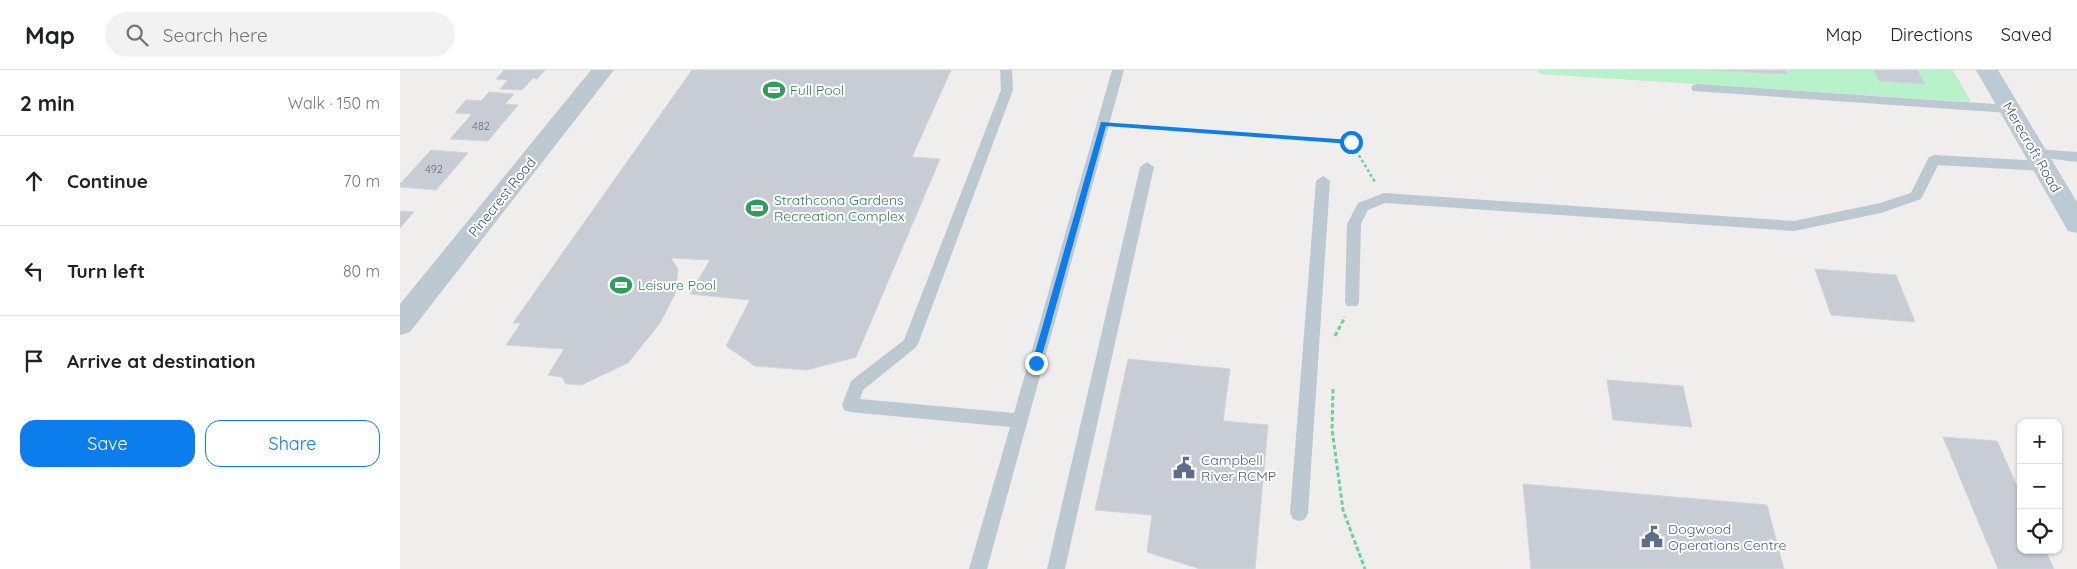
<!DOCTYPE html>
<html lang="en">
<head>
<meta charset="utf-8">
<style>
  :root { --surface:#fff; --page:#f2f2f2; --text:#202124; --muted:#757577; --line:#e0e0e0; --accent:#0b7dec }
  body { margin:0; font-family:Quicksand,sans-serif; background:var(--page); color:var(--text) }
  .controls { position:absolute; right:15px; bottom:15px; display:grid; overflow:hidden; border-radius:10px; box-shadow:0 1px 4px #0004 }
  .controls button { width:45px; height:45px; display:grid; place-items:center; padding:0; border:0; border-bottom:1px solid var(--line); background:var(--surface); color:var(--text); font:25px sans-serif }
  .stop { position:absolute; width:15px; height:15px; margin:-11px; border:4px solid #0b7dec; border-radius:50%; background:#fff }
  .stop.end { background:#0b7dec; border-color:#fff; box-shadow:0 1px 5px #0008 }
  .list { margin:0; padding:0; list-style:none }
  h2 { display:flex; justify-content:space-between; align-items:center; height:65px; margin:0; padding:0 20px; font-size:21px }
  h2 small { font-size:16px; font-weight:400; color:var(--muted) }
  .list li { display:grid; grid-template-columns:32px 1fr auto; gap:15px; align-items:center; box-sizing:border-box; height:90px; padding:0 20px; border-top:1px solid var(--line) }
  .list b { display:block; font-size:19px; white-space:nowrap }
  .list em { font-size:16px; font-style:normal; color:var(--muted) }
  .actions { display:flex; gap:10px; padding:15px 20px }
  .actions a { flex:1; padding:11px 0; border:1px solid var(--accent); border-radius:15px; text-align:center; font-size:18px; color:var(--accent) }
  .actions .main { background:var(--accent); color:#fff }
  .icon { flex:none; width:28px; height:28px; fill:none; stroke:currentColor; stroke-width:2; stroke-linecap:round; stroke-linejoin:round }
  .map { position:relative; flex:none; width:1677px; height:499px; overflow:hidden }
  header { display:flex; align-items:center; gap:30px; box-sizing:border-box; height:70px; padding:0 25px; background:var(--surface); border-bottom:1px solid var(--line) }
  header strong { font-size:24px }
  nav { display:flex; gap:28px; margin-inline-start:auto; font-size:18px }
  .search { width:350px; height:45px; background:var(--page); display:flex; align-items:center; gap:12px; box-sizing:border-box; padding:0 18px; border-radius:28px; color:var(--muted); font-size:19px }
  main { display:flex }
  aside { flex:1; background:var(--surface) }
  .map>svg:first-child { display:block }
</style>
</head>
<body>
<header>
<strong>Map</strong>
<div class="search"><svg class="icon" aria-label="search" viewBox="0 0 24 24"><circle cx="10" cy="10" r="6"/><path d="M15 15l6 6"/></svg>Search here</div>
<nav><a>Map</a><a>Directions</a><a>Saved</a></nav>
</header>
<main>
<aside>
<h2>2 min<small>Walk · 150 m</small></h2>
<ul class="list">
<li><svg class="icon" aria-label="ahead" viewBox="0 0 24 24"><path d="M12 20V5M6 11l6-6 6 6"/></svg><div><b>Continue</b></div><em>70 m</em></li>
<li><svg class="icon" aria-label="left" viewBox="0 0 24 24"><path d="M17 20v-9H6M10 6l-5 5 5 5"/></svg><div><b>Turn left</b></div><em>80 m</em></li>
<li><svg class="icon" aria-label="arrive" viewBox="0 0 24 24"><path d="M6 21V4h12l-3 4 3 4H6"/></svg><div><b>Arrive at destination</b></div></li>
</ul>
<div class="actions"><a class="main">Save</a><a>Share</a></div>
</aside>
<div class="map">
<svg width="1677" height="499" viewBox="0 0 1677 499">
  <rect width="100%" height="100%" fill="#f0eded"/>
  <polygon fill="#b7f2ca" points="1138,0 1553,0 1571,32 1139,4"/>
  <g fill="#c8ccd4" stroke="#d1d4da">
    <polygon points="104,0 145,0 137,9 133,8 122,20 100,19 108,10 96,9"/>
    <polygon points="292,0 551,0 512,87 540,89 456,287 407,300 355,296 326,276 350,230 290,224 310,190 271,188 278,200 275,224 260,253 228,293 181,315 166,314 162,307 148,305 164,279 106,275 121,253 113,253"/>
    <polygon points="1305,0 1386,0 1387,4"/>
    <polygon points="1474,0 1517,0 1525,14 1479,11"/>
    <polygon points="89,22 114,24 105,34 118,35 88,71 50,69 72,44 55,43 66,30 81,31"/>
    <polygon points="31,80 68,83 36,120 0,117 0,114"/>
    <polygon points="0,141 14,142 0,158"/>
    <polygon points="1415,199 1496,205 1515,252 1431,245"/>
    <polygon points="728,289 830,299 823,351 868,355 855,499 800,499 747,482 752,445 695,440"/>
    <polygon points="1207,310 1283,316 1292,357 1213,350"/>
    <polygon points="1543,367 1597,371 1621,425 1621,480 1645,480 1654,499 1598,499"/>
    <polygon points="1123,414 1367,435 1384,499 1131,499"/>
  </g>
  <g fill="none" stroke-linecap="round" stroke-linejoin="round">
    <polyline stroke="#6dd299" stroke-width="2.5" stroke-dasharray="3 2.5" stroke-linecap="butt" points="725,55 951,72 975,112"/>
    <g stroke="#6dd299" stroke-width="3" stroke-dasharray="4.5 2.5" stroke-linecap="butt">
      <polyline points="935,266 945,247"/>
      <polyline points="933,319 932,359 943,440 965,499"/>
    </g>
    <g fill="#bcc9d1" fill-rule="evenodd">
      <polygon points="600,0 612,0 613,20 518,274 515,278 463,320 460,329 614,343 712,0 724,0 587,499 569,499 610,357 450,342 444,340 442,335 451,311 504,270 601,20"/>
      <polygon points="1297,14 1609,35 1615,39 1609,43 1293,21 1291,18 1293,15"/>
      <polygon points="1636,79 1677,82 1677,92 1631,86 1630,83"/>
      <polygon points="1534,85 1643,91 1650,96 1643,101 1538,95 1521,129 1481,143 1394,161 985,133 968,140 961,154 959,232 957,236 947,236 945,232 947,154 958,133 984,123 1394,151 1480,133 1511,123 1529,87"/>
      <polygon points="747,92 754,97 665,499 647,499 740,97"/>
      <polygon points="923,106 930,111 908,443 905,449 899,451 893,449 890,443 916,111"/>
    </g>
    <polygon fill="#bcc9d1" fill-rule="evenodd" points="191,0 214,0 10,262 0,265 0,234"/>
    <polygon fill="#bccad6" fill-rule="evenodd" points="1576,0 1598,0 1677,132 1677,163 1668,161"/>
  </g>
  <polygon fill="#0b7dec" points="701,52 951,70 955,72 951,74 706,56 640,293 636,296 632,293"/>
  <defs>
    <g id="stadium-bare" transform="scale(1.725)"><path d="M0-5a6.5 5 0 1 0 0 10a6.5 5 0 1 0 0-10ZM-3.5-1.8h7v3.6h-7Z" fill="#2e9e5b" stroke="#fff" stroke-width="2.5" paint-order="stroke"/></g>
    <g id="civic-bare" transform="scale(1.725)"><path d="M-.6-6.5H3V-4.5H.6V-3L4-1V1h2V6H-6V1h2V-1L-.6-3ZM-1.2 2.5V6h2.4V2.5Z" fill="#5c6f8a" stroke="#fff" stroke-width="2.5" paint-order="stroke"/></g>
  </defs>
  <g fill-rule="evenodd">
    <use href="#stadium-bare" x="374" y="20"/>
    <use href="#stadium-bare" x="357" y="138"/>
    <use href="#stadium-bare" x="221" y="215"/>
    <use href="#civic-bare" x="784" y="398"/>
    <use href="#civic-bare" x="1252" y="467"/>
  </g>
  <g text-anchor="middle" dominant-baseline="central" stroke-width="4" stroke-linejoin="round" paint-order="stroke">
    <g font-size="11" fill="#65707a">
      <text x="81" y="56">482</text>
      <text x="34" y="99">492</text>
    </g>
    <g font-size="14" fill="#27864d" stroke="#fff" text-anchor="start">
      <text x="390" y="20">Full Pool</text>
      <text x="374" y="130">Strathcona Gardens<tspan x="374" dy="16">Recreation Complex</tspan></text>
      <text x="238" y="215">Leisure Pool</text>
    </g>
    <g font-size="14" fill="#44525c" stroke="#fff">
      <text transform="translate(1632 77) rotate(60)">Merecroft Road</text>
      <text transform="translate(102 127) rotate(-51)">Pinecrest Road</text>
    </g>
    <g font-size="14" fill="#4e5e75" stroke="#fff" text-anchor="start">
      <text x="801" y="390">Campbell<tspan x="801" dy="16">River RCMP</tspan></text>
      <text x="1268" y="459">Dogwood<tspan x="1268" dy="16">Operations Centre</tspan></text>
    </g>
  </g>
</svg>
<div class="controls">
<button>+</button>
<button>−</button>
<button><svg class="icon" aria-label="locate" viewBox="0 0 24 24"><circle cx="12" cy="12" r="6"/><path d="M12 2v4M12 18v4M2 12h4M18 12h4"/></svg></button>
</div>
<div class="stop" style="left:951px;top:72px"></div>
<div class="stop end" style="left:636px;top:293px"></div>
</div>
</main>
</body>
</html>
